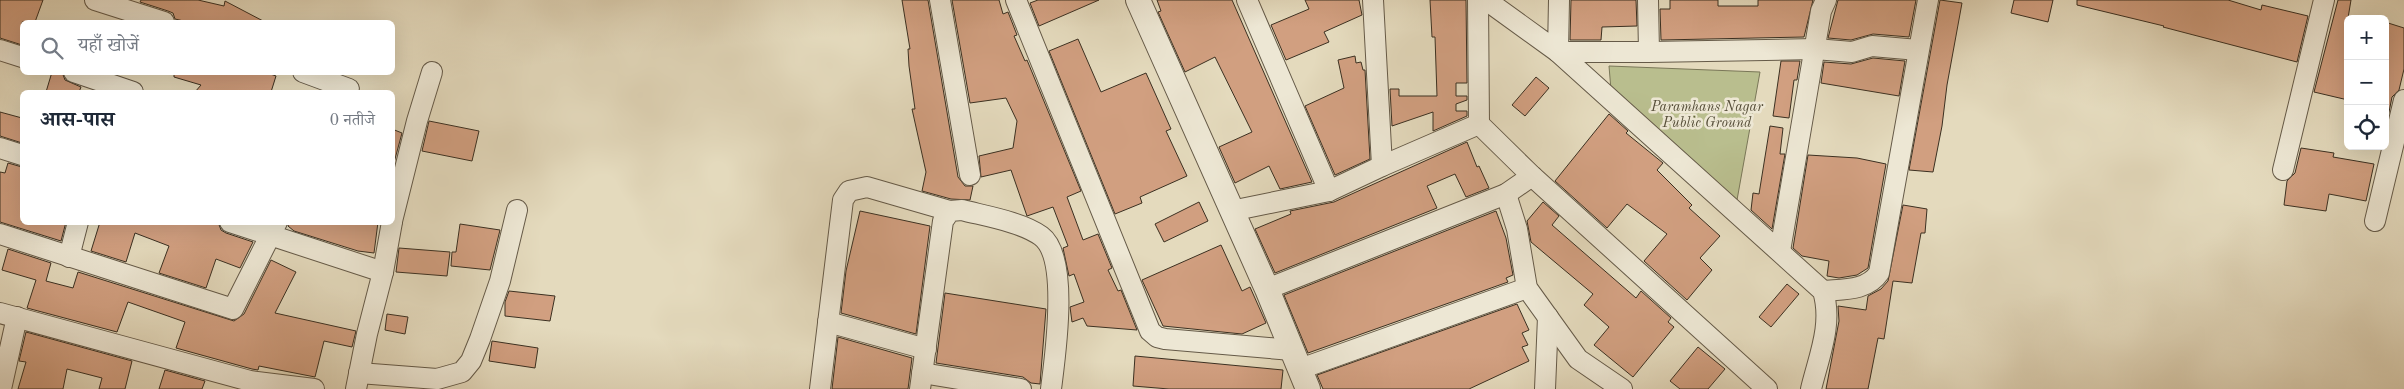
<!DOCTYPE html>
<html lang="hi">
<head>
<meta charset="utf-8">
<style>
  :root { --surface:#fff; --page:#f2f2f3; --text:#1f2937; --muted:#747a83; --line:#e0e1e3 }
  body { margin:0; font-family:"Old Standard TT","Noto Serif Devanagari",serif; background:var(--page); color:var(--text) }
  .controls { position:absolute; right:15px; top:15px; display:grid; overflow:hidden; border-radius:8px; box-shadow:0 5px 20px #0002 }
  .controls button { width:45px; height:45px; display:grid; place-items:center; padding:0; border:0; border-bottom:1px solid var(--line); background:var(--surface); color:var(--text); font:25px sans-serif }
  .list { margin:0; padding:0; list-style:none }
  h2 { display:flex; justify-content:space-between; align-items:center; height:65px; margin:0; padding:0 20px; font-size:21px }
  h2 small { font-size:16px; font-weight:400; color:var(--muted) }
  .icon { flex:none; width:28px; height:28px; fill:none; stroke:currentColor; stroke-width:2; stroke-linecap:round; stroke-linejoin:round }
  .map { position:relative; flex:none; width:2404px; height:389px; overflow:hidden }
  .search { position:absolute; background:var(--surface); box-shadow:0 5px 20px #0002; left:20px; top:20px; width:375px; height:55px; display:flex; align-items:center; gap:12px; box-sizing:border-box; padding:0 18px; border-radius:8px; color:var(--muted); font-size:19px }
  .panel { position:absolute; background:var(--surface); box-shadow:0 5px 20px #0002; left:20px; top:90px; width:375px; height:135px; border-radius:8px }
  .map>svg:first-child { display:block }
</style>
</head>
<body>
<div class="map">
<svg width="2404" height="389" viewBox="0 0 2404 389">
  <rect width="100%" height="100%" fill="#e4dabd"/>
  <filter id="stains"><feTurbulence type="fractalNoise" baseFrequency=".004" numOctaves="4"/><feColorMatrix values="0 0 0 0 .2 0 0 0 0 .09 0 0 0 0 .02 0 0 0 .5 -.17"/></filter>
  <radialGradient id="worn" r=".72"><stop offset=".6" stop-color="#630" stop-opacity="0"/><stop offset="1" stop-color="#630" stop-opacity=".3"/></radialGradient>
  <polygon fill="#b9be8e" stroke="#7a7758" points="1609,66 1760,72 1737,200 1611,90"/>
  <g fill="#d19f80" stroke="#3b3021">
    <polygon points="0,0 43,0 35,22 22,22 22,45 0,38"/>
    <polygon points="141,0 198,0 224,6 225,1 265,22 188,22 175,19 173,13 168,11 140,2"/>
    <polygon points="902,0 928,0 958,177 965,186 973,186 970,200 951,199 922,191 926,172 912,109 915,109 909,66 908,49 910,49"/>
    <polygon points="952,0 999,0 1003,14 1008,12 1017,35 1014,36 1025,61 1027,60 1081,191 1067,197 1083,240 1098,234 1112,268 1108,270 1118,291 1121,290 1137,330 1087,326 1083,318 1072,322 1070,307 1084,302 1074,274 1069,276 1063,248 1068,246 1053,207 1027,216 1011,170 981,177 979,156 1013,148 1017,121 1006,98 970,103"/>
    <polygon points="1038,0 1099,0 1039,26 1030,3"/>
    <polygon points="1157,0 1232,0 1312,182 1280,189 1269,166 1235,183 1219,147 1252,132 1215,57 1185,72 1158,12 1161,11"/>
    <polygon points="1305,0 1359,0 1362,15 1324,32 1329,42 1286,60 1271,25 1309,9"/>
    <polygon points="1430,0 1466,0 1467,83 1456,83 1456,96 1467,96 1467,100 1456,104 1456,111 1467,111 1467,116 1433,131 1433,112 1392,126 1390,89 1399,89 1399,96 1437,96 1435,37 1432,37"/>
    <polygon points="1571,0 1636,0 1637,26 1602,27 1601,40 1570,40"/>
    <polygon points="1670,0 1718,0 1718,6 1758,6 1758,0 1813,0 1804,37 1661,40 1660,9 1670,9"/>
    <polygon points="1838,0 1916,0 1909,37 1873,34 1851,40 1828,38"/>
    <polygon points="1940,0 1962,3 1947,85 1942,126 1933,172 1909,170"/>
    <polygon points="2014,0 2053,0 2048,22 2011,13"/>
    <polygon points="2077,0 2228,0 2261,10 2262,5 2308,16 2297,62 2163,27 2164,26 2077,5"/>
    <polygon points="2338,0 2351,0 2348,18 2348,100 2314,92"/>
    <polygon points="2385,22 2404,28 2404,69 2399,90 2392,97 2387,122"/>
    <polygon points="1078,39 1101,92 1146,73 1171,129 1166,131 1187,176 1140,197 1142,203 1115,214 1049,51"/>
    <polygon points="1355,56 1356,63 1361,62 1363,70 1365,70 1370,159 1335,175 1305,106 1344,88 1338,60"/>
    <polygon points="1873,58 1905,61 1899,96 1821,83 1824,62 1851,64"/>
    <polygon points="1781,61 1800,61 1797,80 1794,80 1789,118 1773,116"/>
    <polygon points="52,72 62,72 65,80 81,87 79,92 46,92"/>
    <polygon points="174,72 265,72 276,76 271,92 195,92 201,85 174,77"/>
    <polygon points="1536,77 1549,88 1525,116 1512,105"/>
    <polygon points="0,112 22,118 22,143 0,136"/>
    <polygon points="1609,114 1628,131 1626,133 1663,163 1657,170 1692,205 1689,208 1720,236 1700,258 1712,270 1687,300 1644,261 1667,234 1627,204 1607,228 1555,181"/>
    <polygon points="429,121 479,131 472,161 422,151"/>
    <polygon points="1770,126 1783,128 1780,154 1785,154 1772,229 1751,210 1753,193 1759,194"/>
    <polygon points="392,129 402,133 392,170"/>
    <polygon points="1467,142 1477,167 1479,166 1489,188 1466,197 1455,174 1427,186 1437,208 1275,273 1255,229 1291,214 1290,211 1334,202"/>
    <polygon points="2301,148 2334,153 2333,157 2374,164 2366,201 2329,194 2326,211 2284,205 2287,181 2295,173"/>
    <polygon points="1808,155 1857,158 1886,164 1868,268 1857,275 1839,278 1827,276 1829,261 1802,256 1793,248"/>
    <polygon points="8,163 22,167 22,222 66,222 61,241 0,222 0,172 5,173"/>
    <polygon points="1199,202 1208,221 1164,242 1155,224"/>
    <polygon points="1543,202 1559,216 1552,225 1636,298 1641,291 1671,318 1668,322 1674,327 1633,377 1594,345 1609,327 1584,305 1593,294 1531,242 1527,221"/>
    <polygon points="1903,205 1927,209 1925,233 1921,233 1912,283 1893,281 1884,339 1878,338 1868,389 1826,389 1839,321 1838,306 1866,310 1868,296 1881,289 1888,281"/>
    <polygon points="860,211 930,226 916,334 841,313 846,271"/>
    <polygon points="1496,211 1506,238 1513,275 1506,278 1508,282 1308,353 1284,295"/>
    <polygon points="100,222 218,222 221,230 226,233 253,242 240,268 216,259 206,288 159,273 169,246 135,233 126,262 91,251"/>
    <polygon points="289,222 378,222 374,253 358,251 294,231 288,226"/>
    <polygon points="460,224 500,230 490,270 451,266 452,252 456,252"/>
    <polygon points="1221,245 1242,291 1250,287 1266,323 1242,334 1163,326 1142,280"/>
    <polygon points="399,248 450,252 447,276 396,272"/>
    <polygon points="8,249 51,263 46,281 73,288 78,272 234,321 244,314 271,260 296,272 275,313 356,331 352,347 324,341 315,377 259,366 258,370 252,369 176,348 185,322 128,302 117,332 27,308 36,280 2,270"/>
    <polygon points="1787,284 1799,294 1771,327 1759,317"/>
    <polygon points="509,291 555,296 550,321 505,316 505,302"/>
    <polygon points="945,293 1046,309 1040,384 1031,383 1023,377 936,363"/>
    <polygon points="1517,304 1529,330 1522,333 1528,345 1522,347 1529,361 1469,389 1323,389 1317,375"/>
    <polygon points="387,314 408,317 405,334 385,330"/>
    <polygon points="26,332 132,361 125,389 99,389 102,378 67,369 63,389 18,389 26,362 19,361"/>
    <polygon points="838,337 912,358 908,389 832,389"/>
    <polygon points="492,341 538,348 535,368 489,361"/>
    <polygon points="1698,347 1725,369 1708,389 1680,389 1670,381"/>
    <polygon points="1135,356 1283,370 1281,389 1169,389 1133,386"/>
    <polygon points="165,370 205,381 202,389 159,389"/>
  </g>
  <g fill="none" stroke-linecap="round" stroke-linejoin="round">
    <g stroke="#655a48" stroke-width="22">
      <g id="minor">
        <polyline points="95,0 164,22"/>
        <polyline points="940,0 970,175"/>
        <polyline points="1016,0 1150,331 1157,337 1165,339 1292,350"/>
        <polyline points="1247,0 1329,191"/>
        <polyline points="1373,0 1382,166"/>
        <polyline points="1486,0 1558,52 1559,0"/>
        <polyline points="1648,0 1649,52"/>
        <polyline points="0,50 22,57"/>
        <polyline points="74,72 133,92"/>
        <polyline points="303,72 349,89 348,92"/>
        <polyline points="1479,124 1532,176 1767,389"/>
        <polyline points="0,148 22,155"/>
        <polyline points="2283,170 2324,0"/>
        <polyline points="1506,194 1517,229 1527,288 1578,359 1622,389"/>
        <polyline points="1231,211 1329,191 1382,166 1479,124 1478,0"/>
        <polyline points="392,221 417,121 432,72"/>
        <polyline points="2375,221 2404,100"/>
        <polyline points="230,222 383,272"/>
        <polyline points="0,234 233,309 277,222"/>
        <polyline points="1780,251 1821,11 1826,0"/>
        <polyline points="69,257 78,222"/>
        <polyline points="1267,289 1506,194 1532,176"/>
        <path d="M 1823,291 C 1843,289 1867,291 1879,273 L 1928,0"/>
        <polyline points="0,313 250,381 314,389"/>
        <polyline points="828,322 926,349"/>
        <polyline points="1300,369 1527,288"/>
        <polyline points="359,373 437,379 462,372 471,361 480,339 500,281 517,210"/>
        <polyline points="922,373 1021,389"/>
        <polyline points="1,389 17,317"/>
        <polyline points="356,389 367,334 383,272 392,222"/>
        <polyline points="820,389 843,200 849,191 867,187 950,211"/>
        <path d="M 920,389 L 943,221 L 950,211 L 962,210 C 985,216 1022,222 1041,236 C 1070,257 1055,357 1051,389"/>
        <polyline points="1545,389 1548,317"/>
        <path d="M 1811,389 C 1819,356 1833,324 1823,291 L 1558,52 L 1649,52 L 1815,49 L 1852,52 L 1872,46 L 1918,50"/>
      </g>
    </g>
    <g stroke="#655a48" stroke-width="26">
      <polyline id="tertiary" points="1138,0 1267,289 1308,389"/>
    </g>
    <use href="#minor" stroke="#ede7d4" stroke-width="20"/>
    <use href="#tertiary" stroke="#ede7d4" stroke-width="24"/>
  </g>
  <g text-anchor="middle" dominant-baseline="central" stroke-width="5" stroke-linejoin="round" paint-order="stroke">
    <g font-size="14" font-style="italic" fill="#544c37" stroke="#ede7d4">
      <text x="1707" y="107">Paramhans Nagar<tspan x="1707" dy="16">Public Ground</tspan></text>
    </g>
  </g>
  <rect width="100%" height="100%" filter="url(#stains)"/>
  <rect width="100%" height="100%" fill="url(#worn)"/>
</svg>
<div class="controls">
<button>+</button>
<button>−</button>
<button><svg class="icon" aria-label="locate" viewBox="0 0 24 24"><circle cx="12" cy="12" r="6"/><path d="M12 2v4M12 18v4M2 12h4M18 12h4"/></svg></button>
</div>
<div class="search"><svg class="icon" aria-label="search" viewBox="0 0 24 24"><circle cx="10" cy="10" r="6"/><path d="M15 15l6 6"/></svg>यहाँ खोजें</div>
<section class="panel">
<h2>आस-पास<small>0 नतीजे</small></h2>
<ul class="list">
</ul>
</section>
</div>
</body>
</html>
